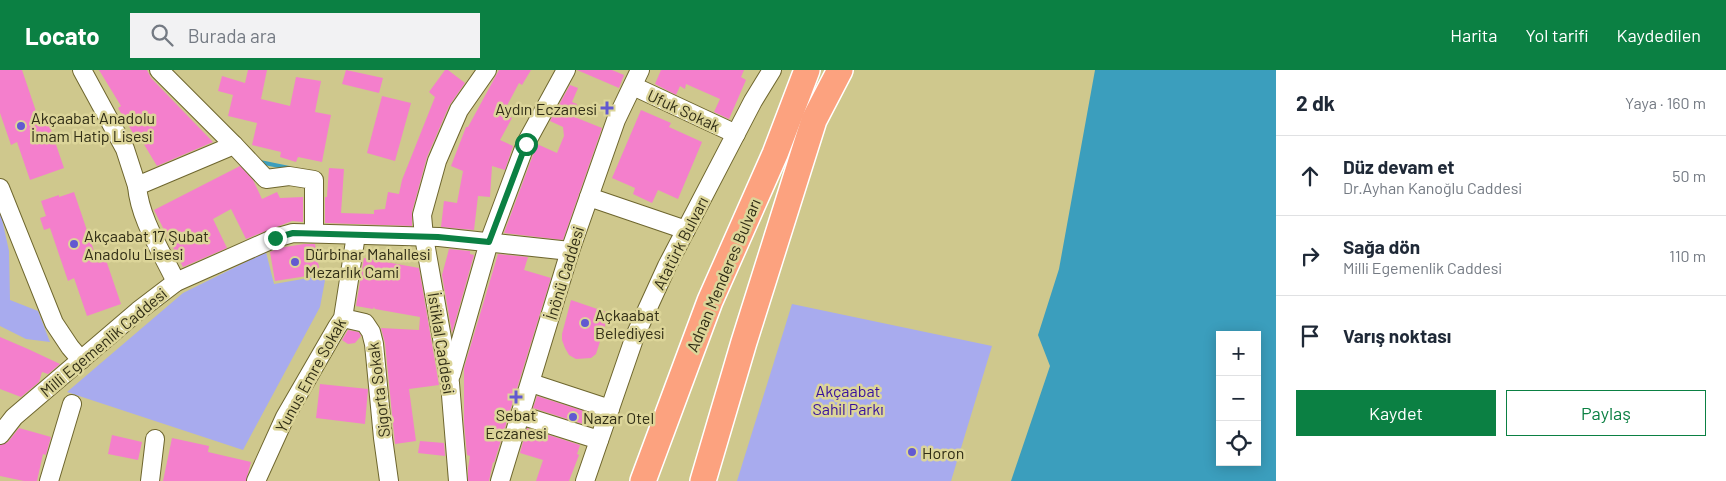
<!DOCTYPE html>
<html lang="tr">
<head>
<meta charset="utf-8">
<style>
  :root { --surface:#fff; --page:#f2f2f3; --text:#1f2937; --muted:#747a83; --line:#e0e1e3; --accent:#0b8043 }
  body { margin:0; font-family:Barlow,sans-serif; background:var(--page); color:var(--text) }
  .controls { position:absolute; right:15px; bottom:15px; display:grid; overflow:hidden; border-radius:0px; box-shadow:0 2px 12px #0003 }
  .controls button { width:45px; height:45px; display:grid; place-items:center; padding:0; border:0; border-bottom:1px solid var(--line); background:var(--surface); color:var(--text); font:25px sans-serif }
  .stop { position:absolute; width:15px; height:15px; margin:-11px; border:4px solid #0b8043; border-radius:50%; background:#fff }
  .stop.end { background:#0b8043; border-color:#fff; box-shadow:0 1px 5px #0008 }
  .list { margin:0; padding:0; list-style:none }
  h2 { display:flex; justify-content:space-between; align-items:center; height:65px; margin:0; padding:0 20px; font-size:21px }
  h2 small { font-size:16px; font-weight:400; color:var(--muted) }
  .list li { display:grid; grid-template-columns:32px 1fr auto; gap:15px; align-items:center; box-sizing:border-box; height:80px; padding:0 20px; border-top:1px solid var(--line) }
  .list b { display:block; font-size:19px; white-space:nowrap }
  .list p { margin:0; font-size:16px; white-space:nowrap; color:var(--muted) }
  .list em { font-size:16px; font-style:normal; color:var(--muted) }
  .actions { display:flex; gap:10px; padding:15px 20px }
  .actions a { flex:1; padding:11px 0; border:1px solid var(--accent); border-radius:0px; text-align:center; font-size:18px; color:var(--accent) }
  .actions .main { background:var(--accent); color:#fff }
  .icon { flex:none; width:28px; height:28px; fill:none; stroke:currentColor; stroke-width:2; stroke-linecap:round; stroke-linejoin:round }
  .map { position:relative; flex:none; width:1276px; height:411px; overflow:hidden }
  header { display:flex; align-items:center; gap:30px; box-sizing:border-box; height:70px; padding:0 25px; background:var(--accent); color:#fff }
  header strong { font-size:24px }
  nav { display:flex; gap:28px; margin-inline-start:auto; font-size:18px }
  .search { width:350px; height:45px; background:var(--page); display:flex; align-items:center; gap:12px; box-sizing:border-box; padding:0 18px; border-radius:0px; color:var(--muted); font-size:19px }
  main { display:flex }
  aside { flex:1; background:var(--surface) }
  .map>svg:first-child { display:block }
</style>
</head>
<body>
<header>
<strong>Locato</strong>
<div class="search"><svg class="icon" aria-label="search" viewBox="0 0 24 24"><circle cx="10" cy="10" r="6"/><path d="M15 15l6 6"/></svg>Burada ara</div>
<nav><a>Harita</a><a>Yol tarifi</a><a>Kaydedilen</a></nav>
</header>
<main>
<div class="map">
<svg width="1276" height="411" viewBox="0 0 1276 411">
  <rect width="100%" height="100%" fill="#cfc88d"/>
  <g fill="#a8abee">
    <polygon points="0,140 9,181 10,230 38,241 50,272 26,269 0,256"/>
    <polygon points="266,182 274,214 326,205 320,237 243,380 67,322 183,223"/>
    <polygon points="792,234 992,276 951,411 737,411"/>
  </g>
  <path fill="#3b9ebd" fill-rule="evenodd" d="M 1095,0 L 1276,0 L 1276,411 L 1011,411 L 1050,296 L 1038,265 L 1059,199 ZM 1220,265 L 1257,265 L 1257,392 L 1220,392 Z"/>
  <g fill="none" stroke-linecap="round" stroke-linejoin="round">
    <polyline stroke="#3b9ebd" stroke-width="4" points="260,92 289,98"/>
  </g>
  <g fill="#f47fcc">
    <polygon points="0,0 22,0 41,56 49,54 64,98 30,110 17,72 11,75 0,43"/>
    <polygon points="99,0 147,0 151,8 213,72 157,96 142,71 139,73 118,38 121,36"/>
    <polygon points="248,0 267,0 261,29 290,36 296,7 321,11 315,42 331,45 322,92 298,87 296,92 280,87 281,82 252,75 257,53 228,46 233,25 218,21 222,6 245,13"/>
    <polygon points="346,0 383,8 379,23 342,14"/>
    <polygon points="445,0 448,0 465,13 449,36 427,87 412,142 412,156 325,153 325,127 327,127 329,98 344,99 341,143 374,144 374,140 385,139 388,122 399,124 402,110 435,27 429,22"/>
    <polygon points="499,0 531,0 522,15 519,13 503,43 512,48 500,70 513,76 505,100 492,96 490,127 478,126 474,160 441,157 444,131 457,133 463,101 451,96 466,57 468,57"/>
    <polygon points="577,0 612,0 624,5 619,18"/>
    <polygon points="661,0 744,0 741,7 746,10 729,49 714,42 720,29 686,14 685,19 680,16 676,25 655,14"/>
    <polygon points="570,15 578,18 572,32 577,34 572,46 602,58 563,170 504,163 537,74 557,83 564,66 563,57 550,51"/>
    <polygon points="382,26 411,33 395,91 367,83"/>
    <polygon points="641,40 671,53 669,57 702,72 678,129 658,120 652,133 633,124 635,118 612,108"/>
    <polygon points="240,96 253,110 262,129 277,122 280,128 303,127 303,152 292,151 246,169 231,139 213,149 227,178 183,197 154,140"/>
    <polygon points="74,122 98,193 106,190 121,234 87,246 74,208 68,211 50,158 44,160 40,148 46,146 41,131 59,125 59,127"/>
    <polygon points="304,174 315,174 320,204 275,211 270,182 279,178"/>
    <polygon points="449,179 470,181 470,184 474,185 452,263 442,205"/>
    <polygon points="498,184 528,187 524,200 551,208 494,393 493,392 489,411 468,411 468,398 470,386 467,385 464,353 464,298"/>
    <polygon points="364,188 419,198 439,315 409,319 416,371 395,374 385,273 381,258 419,260 420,247 375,239 374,237 373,239 356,236"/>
    <polygon points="571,230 609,243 596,284 591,288 576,289 569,285 565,278 562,270 562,264"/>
    <polygon points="348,260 359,262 361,266 355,273 348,274 342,270"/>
    <polygon points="0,267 28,279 60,294 48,304 42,302 39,312 21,327 0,319"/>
    <polygon points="320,314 368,319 365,354 316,348"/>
    <polygon points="537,326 590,343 586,355 533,338"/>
    <polygon points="19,358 51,367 46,385 43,384 37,411 24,411 0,406 0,375 8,372"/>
    <polygon points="527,358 580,375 577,384 579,385 569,411 536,411 543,390 520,383"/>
    <polygon points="112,365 142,372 138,390 108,384"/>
    <polygon points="172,368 209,376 208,382 251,392 246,411 163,411"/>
    <polygon points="420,371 444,373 445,386 418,383"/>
  </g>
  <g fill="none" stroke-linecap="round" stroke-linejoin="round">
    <g stroke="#6e662e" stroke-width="20">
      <g id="minor">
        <polyline points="82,0 125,79 137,116"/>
        <polyline points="159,0 234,75"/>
        <polyline points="633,16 736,64"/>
        <polyline points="0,118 54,253 70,277 81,290"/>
        <polyline points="589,127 686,160"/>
        <path d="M 176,212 C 162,182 140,150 137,116 L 234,75 L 266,109 L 289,106 L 314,110 L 314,163"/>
        <polyline points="343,248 365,253 371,262 374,274 383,368 389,411"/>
        <polyline points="451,305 489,172 526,73 566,0"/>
        <polyline points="531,313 610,339"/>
        <polyline points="520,345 599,370"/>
        <polyline points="0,365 14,347 138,241 176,212 275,168 293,163 439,167 570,181"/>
        <polyline points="49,411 72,334"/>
        <polyline points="150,411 155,369"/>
        <polyline points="256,411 285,347 337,257 343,248 356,165"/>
        <polyline points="458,411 450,313 424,167 422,145 437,91 459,40 487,0"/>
        <polyline points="500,411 570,181 616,50 640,0"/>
        <polyline points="585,411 635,266 667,196 753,31 772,0"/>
      </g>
    </g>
    <g stroke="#fff" stroke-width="28">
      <g id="highway">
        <polyline points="643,411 710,231 775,84 807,0"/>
        <polyline points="703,411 744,272 814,50 840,0"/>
      </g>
    </g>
    <use href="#minor" stroke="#fff" stroke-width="18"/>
    <use href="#highway" stroke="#fca27f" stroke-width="25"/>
  </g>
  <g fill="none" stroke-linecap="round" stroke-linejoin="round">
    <polyline stroke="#0b8043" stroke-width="6" points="275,168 293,163 438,167 489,172 526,74"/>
  </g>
  <g fill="#6259d1" stroke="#dcd599" stroke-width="2">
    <path d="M604.5 30.5h5v5h5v5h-5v5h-5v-5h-5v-5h5z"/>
    <circle cx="21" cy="56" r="5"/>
    <circle cx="74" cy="174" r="5"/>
    <circle cx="295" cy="192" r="5"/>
    <circle cx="585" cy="253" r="5"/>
    <path d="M513.5 319.5h5v5h5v5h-5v5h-5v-5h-5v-5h5z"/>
    <circle cx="573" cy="347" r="5"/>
    <circle cx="912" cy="382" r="5"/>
  </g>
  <g text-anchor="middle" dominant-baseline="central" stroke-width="5" stroke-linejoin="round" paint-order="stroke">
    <g font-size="16" fill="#312e16" stroke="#dcd599" text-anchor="start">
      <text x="597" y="38" text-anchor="end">Aydın Eczanesi</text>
      <text x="31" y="47">Akçaabat Anadolu<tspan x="31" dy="18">İmam Hatip Lisesi</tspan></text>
      <text x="84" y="165">Akçaabat 17 Şubat<tspan x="84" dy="18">Anadolu Lisesi</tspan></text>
      <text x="305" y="183">Dürbinar Mahallesi<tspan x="305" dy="18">Mezarlık Cami</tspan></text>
      <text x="595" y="244">Açkaabat<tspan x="595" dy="18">Belediyesi</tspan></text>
      <text x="516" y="344" text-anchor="middle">Sebat<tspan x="516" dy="18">Eczanesi</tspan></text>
      <text x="583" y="347">Nazar Otel</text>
      <text x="922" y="382">Horon</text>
    </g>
    <g font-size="16" fill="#312e16" stroke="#dcd599">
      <text transform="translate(684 40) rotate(25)">Ufuk Sokak</text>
      <text transform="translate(680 173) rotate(-63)">Atatürk Bulvarı</text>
      <text transform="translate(564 203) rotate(-73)">İnönü Caddesi</text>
      <text transform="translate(723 205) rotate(-67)">Adnan Menderes Bulvarı</text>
      <text transform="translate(103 272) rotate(-40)">Milli Egemenlik Caddesi</text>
      <text transform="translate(442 273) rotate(81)">İstiklal Caddesi</text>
      <text transform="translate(310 305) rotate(-61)">Yunus Emre Sokak</text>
      <text transform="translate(378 320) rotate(-97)">Sigorta Sokak</text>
    </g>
    <g font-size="16" fill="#37109d" stroke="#dcd599">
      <text x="848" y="320">Akçaabat<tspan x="848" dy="18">Sahil Parkı</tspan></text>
    </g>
  </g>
</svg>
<div class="controls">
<button>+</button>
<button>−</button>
<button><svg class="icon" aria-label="locate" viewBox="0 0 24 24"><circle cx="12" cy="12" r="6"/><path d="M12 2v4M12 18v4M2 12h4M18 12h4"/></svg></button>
</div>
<div class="stop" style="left:526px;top:74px"></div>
<div class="stop end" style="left:275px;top:168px"></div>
</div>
<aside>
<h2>2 dk<small>Yaya · 160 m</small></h2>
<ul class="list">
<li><svg class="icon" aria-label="ahead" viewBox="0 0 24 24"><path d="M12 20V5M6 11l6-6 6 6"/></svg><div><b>Düz devam et</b><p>Dr.Ayhan Kanoğlu Caddesi</p></div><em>50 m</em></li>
<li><svg class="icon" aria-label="right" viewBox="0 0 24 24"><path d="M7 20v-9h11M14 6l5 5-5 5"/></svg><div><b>Sağa dön</b><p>Milli Egemenlik Caddesi</p></div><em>110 m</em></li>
<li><svg class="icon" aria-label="arrive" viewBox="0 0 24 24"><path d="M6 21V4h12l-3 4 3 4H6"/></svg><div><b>Varış noktası</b></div></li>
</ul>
<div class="actions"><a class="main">Kaydet</a><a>Paylaş</a></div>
</aside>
</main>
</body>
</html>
